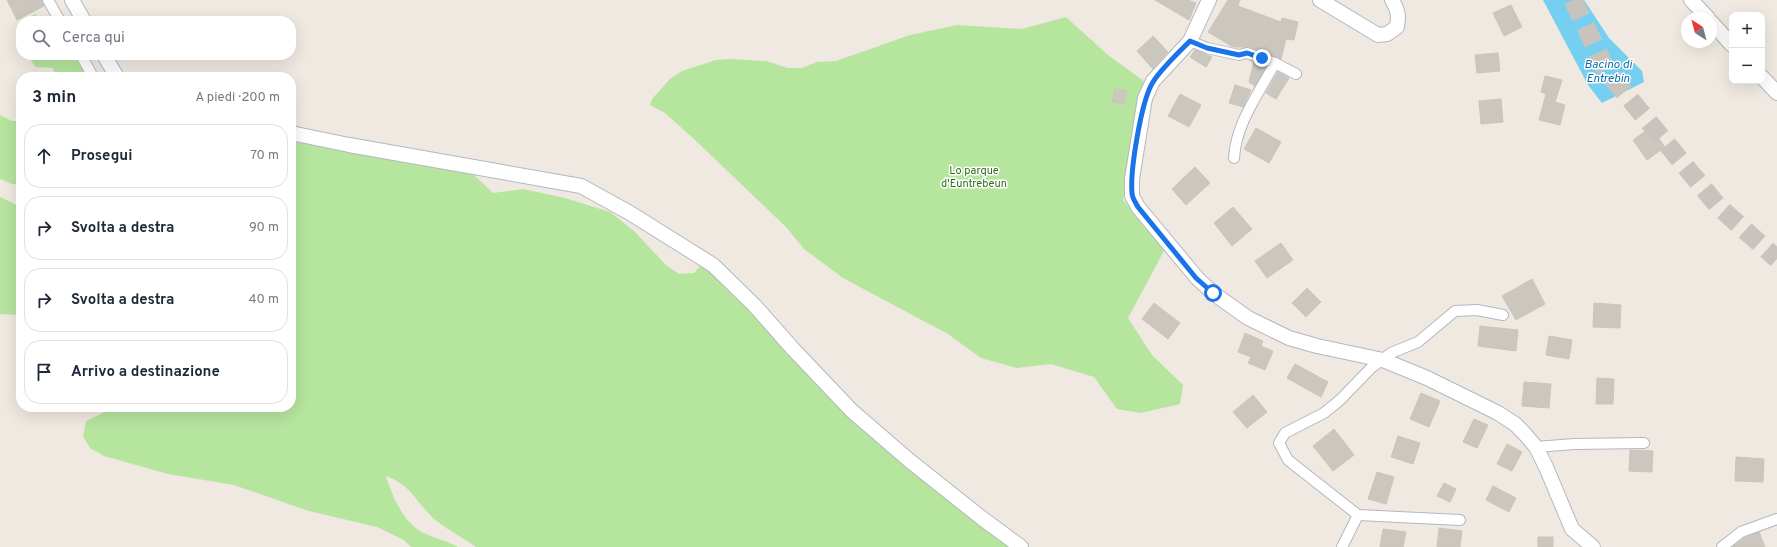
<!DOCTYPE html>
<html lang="it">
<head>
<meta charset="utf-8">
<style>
  :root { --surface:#fff; --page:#f6f6f7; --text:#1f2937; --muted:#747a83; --line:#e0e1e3 }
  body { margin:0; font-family:Overpass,sans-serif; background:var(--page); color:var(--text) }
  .controls { position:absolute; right:12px; top:12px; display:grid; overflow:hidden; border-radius:8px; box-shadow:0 4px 16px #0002 }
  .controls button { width:36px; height:36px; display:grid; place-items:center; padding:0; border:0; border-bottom:1px solid var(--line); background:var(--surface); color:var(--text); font:20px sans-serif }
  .compass { position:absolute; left:1681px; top:12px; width:36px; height:36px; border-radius:50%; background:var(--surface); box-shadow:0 4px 16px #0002; rotate:324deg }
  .stop { position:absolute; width:12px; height:12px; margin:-9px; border:3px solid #1a73e8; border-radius:50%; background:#fff }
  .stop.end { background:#1a73e8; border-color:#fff; box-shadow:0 1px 4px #0008 }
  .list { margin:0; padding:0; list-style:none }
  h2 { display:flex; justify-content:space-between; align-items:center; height:52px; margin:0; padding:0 16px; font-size:17px }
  h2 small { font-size:13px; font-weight:400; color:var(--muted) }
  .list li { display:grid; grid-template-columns:26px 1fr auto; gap:12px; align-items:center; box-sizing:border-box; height:64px; margin:0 8px 8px; padding:0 8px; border:1px solid var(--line); border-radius:16px }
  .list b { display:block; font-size:15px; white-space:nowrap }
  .list em { font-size:13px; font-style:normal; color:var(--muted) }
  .icon { flex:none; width:22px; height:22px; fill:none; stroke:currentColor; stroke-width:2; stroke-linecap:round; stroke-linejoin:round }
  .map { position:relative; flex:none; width:1777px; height:547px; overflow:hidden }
  .search { position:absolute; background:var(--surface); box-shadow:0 4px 16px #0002; left:16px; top:16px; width:280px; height:44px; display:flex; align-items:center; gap:10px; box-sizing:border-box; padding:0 14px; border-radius:16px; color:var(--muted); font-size:15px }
  .panel { position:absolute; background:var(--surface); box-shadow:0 4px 16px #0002; left:16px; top:72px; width:280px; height:340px; border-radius:16px }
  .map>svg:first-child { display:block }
</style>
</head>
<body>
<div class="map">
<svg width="1777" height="547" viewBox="0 0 1777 547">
  <rect width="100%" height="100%" fill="#efe9e1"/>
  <g fill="#b6e59e">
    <polygon points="36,14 39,21 21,21 21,30 19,22"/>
    <polygon points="1066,17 1108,55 1145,82 1136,112 1123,200 1165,249 1128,318 1152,355 1183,385 1180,404 1141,413 1117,409 1094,377 1051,364 1017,368 981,358 948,334 843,278 804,249 786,227 694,139 665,113 650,105 652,99 670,79 682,71 716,60 730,59 766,61 788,68 802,68 817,62 836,61 910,35 957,25 1022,29"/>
    <polygon points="28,55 81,55 93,77 56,77 53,68 35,67"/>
    <polygon points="0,115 12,121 21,121 21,185 12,184 0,179"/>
    <path d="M 291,140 L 474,175 L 493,193 L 523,189 L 565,198 L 610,212 L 634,231 L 666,265 L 679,274 L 694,273 L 701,265 L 737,296 L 790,357 L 846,411 L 1013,547 L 476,547 C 461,536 443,528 430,515 C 414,498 410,485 386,476 C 393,498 404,525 426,534 C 437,539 448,541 458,547 L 411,547 L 404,540 L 377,527 L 309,511 L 234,485 L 168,474 L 104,456 L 90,448 L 83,436 L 86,421 L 101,414 L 111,407 L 291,407 Z"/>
    <polygon points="0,197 21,207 21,315 0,314"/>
  </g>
  <polygon fill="#75cff0" points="1543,0 1584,0 1609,38 1642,71 1644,82 1602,103 1588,85"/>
  <g fill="#cbc7bf" stroke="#cbc5ba">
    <polygon points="7,0 42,0 44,6 17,20"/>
    <polygon points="1155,0 1188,0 1196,3 1189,20"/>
    <polygon points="1228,0 1240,0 1238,6 1281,22 1282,18 1298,22 1294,40 1286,39 1281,59 1249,47 1233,47 1208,32"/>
    <polygon points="1511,5 1522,27 1504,36 1493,13"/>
    <polygon points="1153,36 1168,52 1153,69 1137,51"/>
    <polygon points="1195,50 1212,57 1206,67 1190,57"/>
    <polygon points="1498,53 1500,71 1477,73 1475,55"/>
    <polygon points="1254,62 1266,67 1255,86 1249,82"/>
    <polygon points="1278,72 1289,78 1276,99 1266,93"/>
    <polygon points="1545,76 1562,80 1555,102 1565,105 1560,125 1539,120 1546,94 1541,92"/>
    <polygon points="1235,85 1251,90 1243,107 1229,103"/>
    <polygon points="1115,89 1127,91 1124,104 1112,102"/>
    <polygon points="1180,94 1201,105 1189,127 1168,116"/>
    <polygon points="1501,99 1503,122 1481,124 1479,101"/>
    <polygon points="1651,127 1665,147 1647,160 1633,140"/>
    <polygon points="1256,128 1281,142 1269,163 1244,149"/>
    <polygon points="1195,167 1210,183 1186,205 1172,189"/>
    <polygon points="1233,207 1252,229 1232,246 1214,223"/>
    <polygon points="1281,243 1293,260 1267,278 1255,261"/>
    <polygon points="1532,279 1545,304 1516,320 1502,296"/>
    <polygon points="1307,288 1321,302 1306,317 1292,303"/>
    <polygon points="1154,303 1180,323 1168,339 1142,319"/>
    <polygon points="1594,303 1621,305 1620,328 1593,327"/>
    <polygon points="1480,326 1518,330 1516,351 1478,346"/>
    <polygon points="1245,333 1263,341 1261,346 1273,351 1265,370 1248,363 1251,357 1238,352"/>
    <polygon points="1549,336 1572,340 1569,359 1546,355"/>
    <polygon points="1295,364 1328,382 1321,397 1287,378"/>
    <polygon points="1597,378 1614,379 1613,404 1596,404"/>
    <polygon points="1524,382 1551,384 1549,408 1522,406"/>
    <polygon points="1421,393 1440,401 1429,427 1410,419"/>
    <polygon points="1253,395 1267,412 1247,428 1233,412"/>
    <polygon points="1474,419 1488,425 1477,448 1463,442"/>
    <polygon points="1334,429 1354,455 1333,471 1313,446"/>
    <polygon points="1398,436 1420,443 1413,464 1391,457"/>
    <polygon points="1507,444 1522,452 1512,471 1497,464"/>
    <polygon points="1630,450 1653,451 1652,472 1629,471"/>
    <polygon points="1736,457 1764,459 1763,482 1735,481"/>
    <polygon points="1377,472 1394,477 1386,504 1368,499"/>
    <polygon points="1444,483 1456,489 1450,502 1437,496"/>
    <polygon points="1493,486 1516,498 1509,512 1486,500"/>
    <polygon points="1439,528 1462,531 1460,547 1437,547"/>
    <polygon points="1383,529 1406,532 1403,547 1380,547"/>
    <polygon points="1759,532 1765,547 1732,547 1743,539"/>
    <rect x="1538" y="537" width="15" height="10"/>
  </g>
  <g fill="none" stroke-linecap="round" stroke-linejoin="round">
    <polyline stroke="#c8c4bd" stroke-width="19" stroke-dasharray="19 10" stroke-linecap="butt" points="1573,0 1606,70 1718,206 1777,259"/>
    <g stroke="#b4b7c1" stroke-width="12">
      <g id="street">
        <polyline points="48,0 60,21"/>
        <polyline points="1190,41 1207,48 1239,55 1247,53 1275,63 1296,74"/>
        <polyline points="81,55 93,77"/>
        <path d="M 1234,158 C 1236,123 1259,93 1275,63"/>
        <polyline points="1536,447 1574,444 1644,443"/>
        <polyline points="1358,515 1460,520"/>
        <polyline points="1342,547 1358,515 1288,460 1279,443 1285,433 1324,413 1340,400 1371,368 1391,353 1418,342 1455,311 1477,310 1503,315"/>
        <polyline points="1722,547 1741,532 1777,519"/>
      </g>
    </g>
    <g stroke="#b4b7c1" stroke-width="16">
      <g id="secondary">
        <polyline points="72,0 84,21"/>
        <polyline points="1209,0 1190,41 1153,81 1145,98 1132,179 1132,196 1138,207 1197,278 1213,293 1248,318 1289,338 1317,346 1383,360 1427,378 1498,413 1515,424 1524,433 1536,447 1546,467 1572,529 1593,547"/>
        <path d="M 1320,0 L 1378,35 L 1387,34 L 1397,27 C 1399,16 1398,10 1392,0"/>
        <polyline points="1691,0 1708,18"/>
        <polyline points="1711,22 1732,45"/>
        <polyline points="104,55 117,77"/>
        <polyline points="1762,77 1777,93"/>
        <polyline points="291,133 349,145 581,186 630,213 713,265 755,306 793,349 852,411 910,461 983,519 1021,547"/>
      </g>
    </g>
    <use href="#street" stroke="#fff" stroke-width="10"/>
    <use href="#secondary" stroke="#fff" stroke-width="14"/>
  </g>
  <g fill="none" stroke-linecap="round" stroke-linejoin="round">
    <path stroke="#1a73e8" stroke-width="5" d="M 1213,293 L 1196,278 L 1138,207 C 1136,203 1132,198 1132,193 C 1130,171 1141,101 1153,82 C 1161,69 1179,52 1190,41 L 1207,48 L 1239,55 L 1247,53 L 1262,58"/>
  </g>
  <g text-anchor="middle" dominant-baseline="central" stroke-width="3" stroke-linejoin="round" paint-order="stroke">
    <g font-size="11" fill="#2c6e1b" stroke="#fff">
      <text x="974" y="171">Lo parque<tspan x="974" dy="13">d'Euntrebeun</tspan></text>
    </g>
    <g font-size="12" font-style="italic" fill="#0d6fa3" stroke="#fff">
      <text x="1608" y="65">Bacino di<tspan x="1608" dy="14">Entrebin</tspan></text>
    </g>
  </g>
</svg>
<div class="controls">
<button>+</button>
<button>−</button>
</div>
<svg class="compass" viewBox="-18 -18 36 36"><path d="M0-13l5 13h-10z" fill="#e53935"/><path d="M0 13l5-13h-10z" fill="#747a83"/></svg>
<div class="stop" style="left:1213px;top:293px"></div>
<div class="stop end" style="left:1262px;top:58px"></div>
<div class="search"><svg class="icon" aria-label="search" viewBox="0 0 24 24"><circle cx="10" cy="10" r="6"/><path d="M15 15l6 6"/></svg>Cerca qui</div>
<section class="panel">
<h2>3 min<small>A piedi · 200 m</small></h2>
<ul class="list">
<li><svg class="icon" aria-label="ahead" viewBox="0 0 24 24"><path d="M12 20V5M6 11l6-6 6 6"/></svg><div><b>Prosegui</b></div><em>70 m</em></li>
<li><svg class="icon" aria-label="right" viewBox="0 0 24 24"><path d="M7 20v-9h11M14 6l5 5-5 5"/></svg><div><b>Svolta a destra</b></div><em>90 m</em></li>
<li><svg class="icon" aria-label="right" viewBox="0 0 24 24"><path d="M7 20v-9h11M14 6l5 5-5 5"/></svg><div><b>Svolta a destra</b></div><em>40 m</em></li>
<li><svg class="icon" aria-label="arrive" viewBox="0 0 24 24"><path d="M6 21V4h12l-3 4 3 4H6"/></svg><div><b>Arrivo a destinazione</b></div></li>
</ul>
</section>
</div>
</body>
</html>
